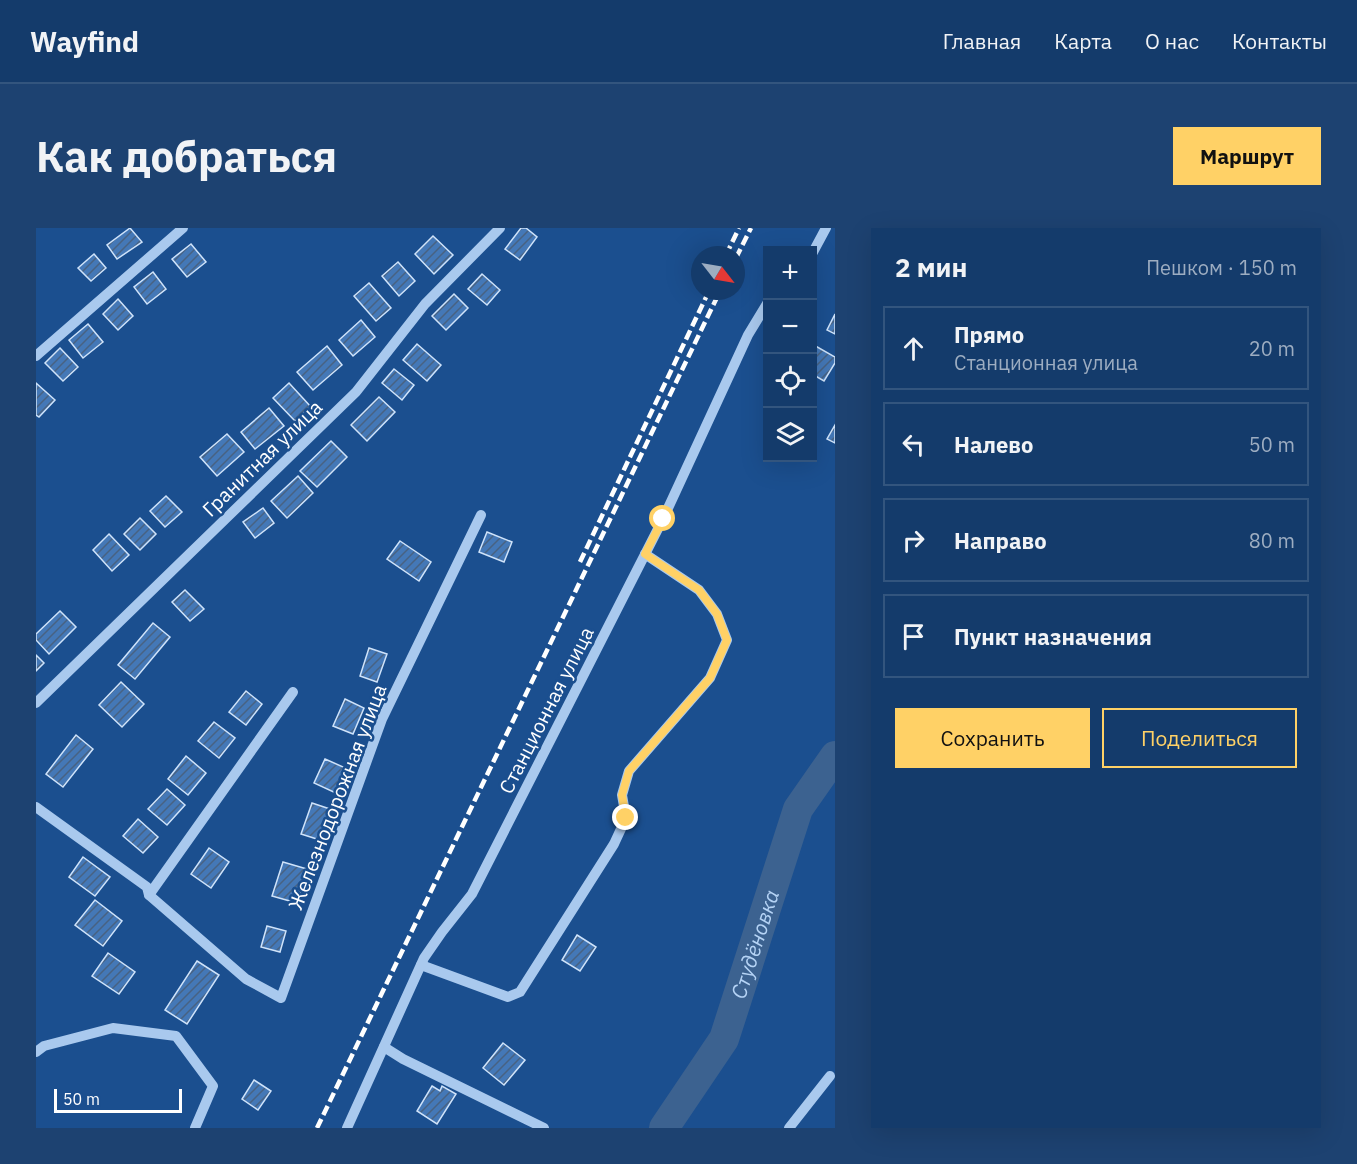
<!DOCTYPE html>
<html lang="ru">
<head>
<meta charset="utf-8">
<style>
  :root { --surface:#143b6b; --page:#1d4271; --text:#f1f3f6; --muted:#9dadc1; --line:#33557e; --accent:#ffd166 }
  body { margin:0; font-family:"IBM Plex Sans",sans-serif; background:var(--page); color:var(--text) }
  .controls { position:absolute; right:18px; top:18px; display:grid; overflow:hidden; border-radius:0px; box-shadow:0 6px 24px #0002 }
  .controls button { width:54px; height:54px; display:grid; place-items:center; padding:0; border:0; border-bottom:2px solid var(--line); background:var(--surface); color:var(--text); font:30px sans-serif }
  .compass { position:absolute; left:655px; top:18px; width:54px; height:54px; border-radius:50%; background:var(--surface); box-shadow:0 6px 24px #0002; rotate:121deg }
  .scale { position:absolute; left:18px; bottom:15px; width:128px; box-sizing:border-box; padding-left:6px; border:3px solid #fff; border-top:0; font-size:16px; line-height:21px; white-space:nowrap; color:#fff; -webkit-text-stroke:4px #1b4f8f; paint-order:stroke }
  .stop { position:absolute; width:18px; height:18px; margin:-14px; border:4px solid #ffd166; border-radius:50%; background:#fff }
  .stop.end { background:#ffd166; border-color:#fff; box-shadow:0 2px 6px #0008 }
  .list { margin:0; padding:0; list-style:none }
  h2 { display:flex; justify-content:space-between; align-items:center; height:78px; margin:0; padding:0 24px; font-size:26px }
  h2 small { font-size:20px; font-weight:400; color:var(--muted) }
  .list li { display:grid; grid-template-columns:39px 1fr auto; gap:18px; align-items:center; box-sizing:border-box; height:84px; margin:0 12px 12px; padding:0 12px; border:2px solid var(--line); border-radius:0px }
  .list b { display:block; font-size:22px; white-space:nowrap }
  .list p { margin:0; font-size:20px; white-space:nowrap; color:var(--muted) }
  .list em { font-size:20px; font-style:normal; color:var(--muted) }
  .actions { display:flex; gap:12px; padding:18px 24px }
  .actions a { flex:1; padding:14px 0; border:2px solid var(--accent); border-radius:0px; text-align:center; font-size:21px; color:var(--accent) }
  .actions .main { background:var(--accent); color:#111 }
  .icon { flex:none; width:33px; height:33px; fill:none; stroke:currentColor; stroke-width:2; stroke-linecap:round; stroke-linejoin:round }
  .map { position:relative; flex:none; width:799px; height:900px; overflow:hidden; border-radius:0px }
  header { display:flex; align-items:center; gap:36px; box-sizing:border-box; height:84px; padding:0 30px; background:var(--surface); border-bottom:2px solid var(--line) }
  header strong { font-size:28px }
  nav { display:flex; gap:33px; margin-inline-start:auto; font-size:21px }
  .intro { display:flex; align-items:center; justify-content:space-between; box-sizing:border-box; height:144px; padding:0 36px }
  h1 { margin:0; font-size:42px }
  .button { padding:15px 27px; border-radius:0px; background:var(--accent); color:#111; font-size:21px; font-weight:700 }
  main { display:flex; gap:36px; padding:0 36px }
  aside { flex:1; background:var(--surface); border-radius:0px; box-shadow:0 6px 24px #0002 }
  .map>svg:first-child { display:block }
</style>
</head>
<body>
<header>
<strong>Wayfind</strong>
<nav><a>Главная</a><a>Карта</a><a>О нас</a><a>Контакты</a></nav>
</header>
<div class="intro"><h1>Как добраться</h1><a class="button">Маршрут</a></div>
<main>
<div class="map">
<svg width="799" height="900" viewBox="0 0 799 900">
  <defs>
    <pattern id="building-hatch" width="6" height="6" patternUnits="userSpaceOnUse" patternTransform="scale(1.5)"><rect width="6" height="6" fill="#4478b7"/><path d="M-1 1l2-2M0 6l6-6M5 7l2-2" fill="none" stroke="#486282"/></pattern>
  </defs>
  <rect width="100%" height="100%" fill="#1b4f8f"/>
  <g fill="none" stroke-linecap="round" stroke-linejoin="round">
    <path stroke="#3c6290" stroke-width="30" id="s1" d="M 628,900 L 688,811 L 762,581 L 799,528"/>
  </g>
  <g fill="url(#building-hatch)" stroke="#cfe3fa" stroke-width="1.5">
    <polygon points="94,0 106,14 81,31 71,17"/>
    <polygon points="485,0 490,0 501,9 484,32 469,21"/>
    <polygon points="397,8 417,27 398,46 379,26"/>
    <polygon points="155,16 170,34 151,49 136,31"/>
    <polygon points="58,26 70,40 55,53 42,40"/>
    <polygon points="362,34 379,53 363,68 346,48"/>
    <polygon points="117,44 130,61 111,76 98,59"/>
    <polygon points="446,46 464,62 451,77 432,61"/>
    <polygon points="333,55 355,80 340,93 318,68"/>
    <polygon points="418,66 432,80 410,102 396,88"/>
    <polygon points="82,71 97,88 82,102 67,86"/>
    <polygon points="799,86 799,106 791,102"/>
    <polygon points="325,92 339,109 317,128 303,112"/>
    <polygon points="52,96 67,114 47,130 33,112"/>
    <polygon points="381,116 405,137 391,153 367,132"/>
    <polygon points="776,116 799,129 799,135 788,153 776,146"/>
    <polygon points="291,118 306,137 277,162 261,144"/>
    <polygon points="24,120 42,139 27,153 9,135"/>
    <polygon points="358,141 378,157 366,172 346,155"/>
    <polygon points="0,155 19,172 3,189 0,187"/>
    <polygon points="253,155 275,179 259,193 237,170"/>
    <polygon points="343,169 359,184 331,213 315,197"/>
    <polygon points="233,180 248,198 219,221 205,204"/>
    <polygon points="799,197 799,215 791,211"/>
    <polygon points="191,206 208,224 181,248 164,229"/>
    <polygon points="295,213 311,229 281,259 264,243"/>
    <polygon points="262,248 277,265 251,290 235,273"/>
    <polygon points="130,268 146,284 129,299 114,283"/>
    <polygon points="227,280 238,295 219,310 207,294"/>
    <polygon points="104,290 120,306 104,322 88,306"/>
    <polygon points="451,304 476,314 468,334 443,324"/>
    <polygon points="73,306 93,327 76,343 57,322"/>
    <polygon points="364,313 395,334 383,353 351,331"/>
    <polygon points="149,362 168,381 154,393 136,374"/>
    <polygon points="24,383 40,399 13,426 0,412 0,406"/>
    <polygon points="117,395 134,409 99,451 82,437"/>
    <polygon points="333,420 351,426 341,454 324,448"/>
    <polygon points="0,427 8,435 0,443"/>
    <polygon points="85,454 108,476 86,499 63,477"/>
    <polygon points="210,463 226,476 210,497 193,484"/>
    <polygon points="309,471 328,480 317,506 297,498"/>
    <polygon points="178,494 199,510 183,530 162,513"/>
    <polygon points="40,507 57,521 27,559 10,546"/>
    <polygon points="150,528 170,545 152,567 132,551"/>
    <polygon points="289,531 314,542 302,566 278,555"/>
    <polygon points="131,561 149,577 131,597 112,581"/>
    <polygon points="276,575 294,581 284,612 265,606"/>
    <polygon points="102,591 122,609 107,625 87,608"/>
    <polygon points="173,620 193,634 175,660 155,646"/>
    <polygon points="47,629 74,649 59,668 33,649"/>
    <polygon points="247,634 271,641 261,675 236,668"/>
    <polygon points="59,672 86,693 67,718 39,697"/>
    <polygon points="231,698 250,703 244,724 225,719"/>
    <polygon points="541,707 560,719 544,743 526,732"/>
    <polygon points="72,725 99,744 83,766 56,748"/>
    <polygon points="161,733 183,747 151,796 129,782"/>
    <polygon points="467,815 489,832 468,857 447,840"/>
    <polygon points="218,852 235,863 222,882 206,871"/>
    <polygon points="396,858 404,863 406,858 420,866 401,896 381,883"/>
  </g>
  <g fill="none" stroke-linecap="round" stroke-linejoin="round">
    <g stroke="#a9c9ee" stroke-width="10">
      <polyline points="776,26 790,0"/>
      <polyline points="0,128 147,0"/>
      <polyline points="0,475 320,164 389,76 464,0"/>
      <polyline points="0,579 111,659 113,667 210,751 245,770 346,491 445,287"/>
      <polyline points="113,667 257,464"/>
      <polyline points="385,737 472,769 484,764 578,616 590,590 586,567 593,543 674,450 691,412 681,386 663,362 609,326"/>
      <polyline points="348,819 367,831 508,900"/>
      <polyline points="0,824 8,818 77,800 140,808 177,858 159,900"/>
      <polyline points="311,900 388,730 406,704 436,666 627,291 712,107 732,74"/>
      <polyline points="753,900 794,848"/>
    </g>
    <g stroke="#fff" stroke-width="4.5" stroke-dasharray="10 4.5" stroke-linecap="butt">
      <polyline points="690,27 703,0"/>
      <polyline points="700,30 715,0"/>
      <polyline points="544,334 673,63"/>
      <polyline points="281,900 684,63"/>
    </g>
  </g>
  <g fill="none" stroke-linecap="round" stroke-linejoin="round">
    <polyline stroke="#ffd166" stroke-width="8" points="590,590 586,567 593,543 674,450 691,412 681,386 663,362 609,326 627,291"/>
  </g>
  <g text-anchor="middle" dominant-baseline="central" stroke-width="5" stroke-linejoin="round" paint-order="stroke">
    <g font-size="20" fill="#fff" stroke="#1b4f8f">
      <text transform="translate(226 230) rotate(-44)">Гранитная улица</text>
      <text transform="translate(510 482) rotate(-63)">Станционная улица</text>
      <text transform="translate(301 569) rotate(-69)">Железнодорожная улица</text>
    </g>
    <g font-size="21" font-style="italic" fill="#b5d3f5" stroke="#1b4f8f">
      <text stroke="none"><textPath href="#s1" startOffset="207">Студёновка</textPath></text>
    </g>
  </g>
</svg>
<div class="controls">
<button>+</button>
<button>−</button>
<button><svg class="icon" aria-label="locate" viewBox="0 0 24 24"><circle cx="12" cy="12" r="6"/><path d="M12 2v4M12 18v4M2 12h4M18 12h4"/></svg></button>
<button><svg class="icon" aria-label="layers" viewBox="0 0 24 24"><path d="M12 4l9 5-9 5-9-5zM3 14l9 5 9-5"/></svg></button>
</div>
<svg class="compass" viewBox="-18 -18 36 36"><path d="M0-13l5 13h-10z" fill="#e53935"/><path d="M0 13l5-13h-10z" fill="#9dadc1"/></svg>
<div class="scale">50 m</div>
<div class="stop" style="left:627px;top:291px"></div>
<div class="stop end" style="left:590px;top:590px"></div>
</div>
<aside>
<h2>2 мин<small>Пешком · 150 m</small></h2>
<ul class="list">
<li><svg class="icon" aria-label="ahead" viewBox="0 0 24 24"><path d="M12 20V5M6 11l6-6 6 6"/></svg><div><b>Прямо</b><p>Станционная улица</p></div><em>20 m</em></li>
<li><svg class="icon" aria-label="left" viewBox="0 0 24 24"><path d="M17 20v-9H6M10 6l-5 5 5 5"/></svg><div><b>Налево</b></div><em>50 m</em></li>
<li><svg class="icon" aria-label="right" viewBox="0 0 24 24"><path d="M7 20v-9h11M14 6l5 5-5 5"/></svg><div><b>Направо</b></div><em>80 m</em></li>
<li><svg class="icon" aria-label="arrive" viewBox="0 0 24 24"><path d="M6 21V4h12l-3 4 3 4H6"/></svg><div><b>Пункт назначения</b></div></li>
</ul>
<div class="actions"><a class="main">Сохранить</a><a>Поделиться</a></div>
</aside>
</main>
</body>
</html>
